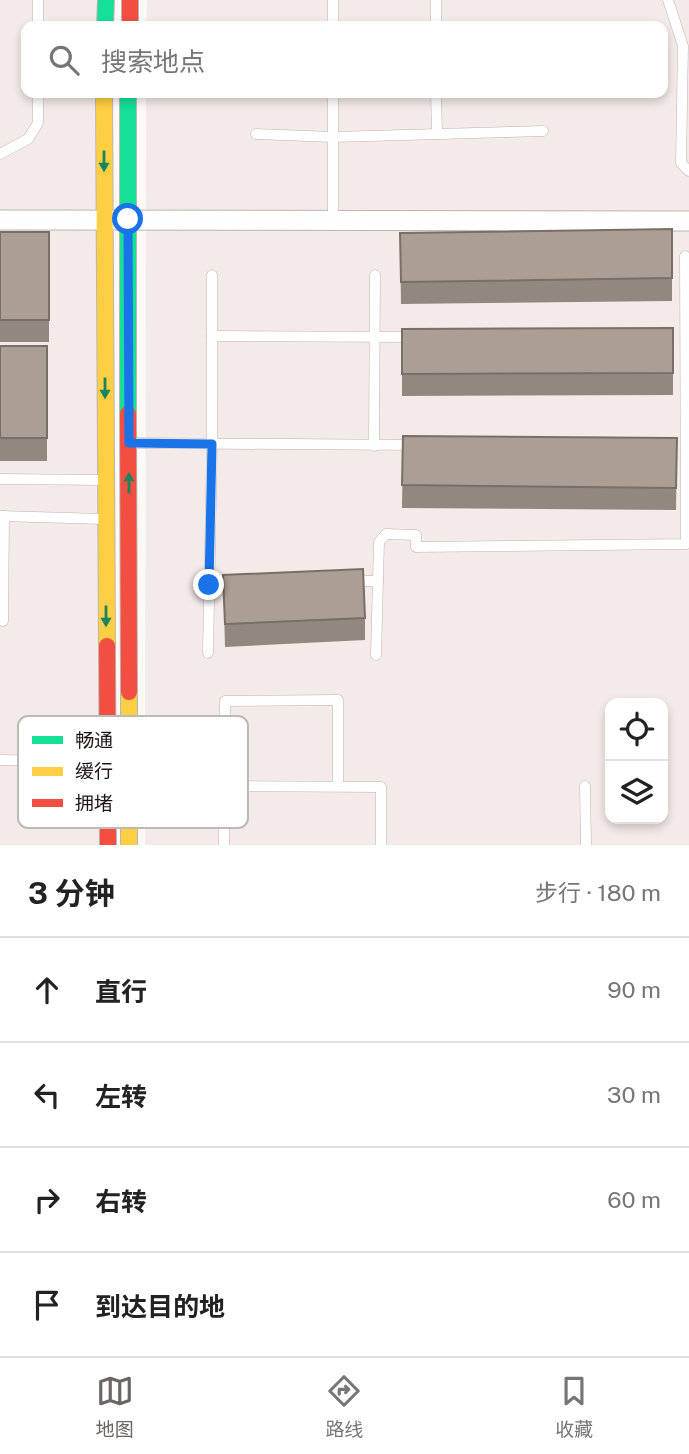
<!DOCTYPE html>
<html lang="zh">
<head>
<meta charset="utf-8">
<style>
  :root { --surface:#fff; --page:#f6f6f6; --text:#222; --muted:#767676; --line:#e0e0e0; --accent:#6c6563 }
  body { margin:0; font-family:"Public Sans","Noto Sans SC",sans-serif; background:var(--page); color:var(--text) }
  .controls { position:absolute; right:21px; bottom:21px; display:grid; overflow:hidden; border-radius:14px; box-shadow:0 4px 10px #0003 }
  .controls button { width:63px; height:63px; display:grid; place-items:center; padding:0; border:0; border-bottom:2px solid var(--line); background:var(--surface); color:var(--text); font:35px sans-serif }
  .stop { position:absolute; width:21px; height:21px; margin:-16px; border:5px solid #1a73e8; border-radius:50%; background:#fff }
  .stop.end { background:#1a73e8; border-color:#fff; box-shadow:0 2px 7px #0008 }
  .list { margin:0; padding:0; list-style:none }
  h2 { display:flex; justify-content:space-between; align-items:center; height:91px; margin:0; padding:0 28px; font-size:30px }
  h2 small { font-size:23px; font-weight:400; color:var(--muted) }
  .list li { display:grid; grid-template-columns:46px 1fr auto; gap:21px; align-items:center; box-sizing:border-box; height:105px; padding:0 28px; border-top:2px solid var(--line) }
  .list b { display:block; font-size:26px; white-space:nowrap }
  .list em { font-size:23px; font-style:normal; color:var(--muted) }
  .icon { flex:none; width:38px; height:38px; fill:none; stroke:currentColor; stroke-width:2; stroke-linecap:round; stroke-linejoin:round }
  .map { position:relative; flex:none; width:689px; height:845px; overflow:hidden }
  .search { position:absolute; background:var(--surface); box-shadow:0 4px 10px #0003; left:21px; right:21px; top:21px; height:77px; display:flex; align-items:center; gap:18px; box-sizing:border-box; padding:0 24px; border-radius:14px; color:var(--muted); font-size:26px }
  .sheet { height:511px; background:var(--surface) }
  nav { display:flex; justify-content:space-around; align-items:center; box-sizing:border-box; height:98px; border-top:2px solid var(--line); background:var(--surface); font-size:19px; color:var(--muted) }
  nav a { display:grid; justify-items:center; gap:4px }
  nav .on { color:var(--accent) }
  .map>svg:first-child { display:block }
</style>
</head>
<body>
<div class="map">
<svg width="689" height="845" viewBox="0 0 689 845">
  <rect width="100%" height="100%" fill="#fcf9f7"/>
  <g fill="#f4eae7" fill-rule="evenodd">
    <polygon points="0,0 102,0 102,26 26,26 26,93 101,93 103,845 0,845"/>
    <path d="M 147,0 L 689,0 L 689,845 L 145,845 L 146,93 L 663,93 L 663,26 L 146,26 ZM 610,703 L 663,703 L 663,819 L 610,819 Z"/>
  </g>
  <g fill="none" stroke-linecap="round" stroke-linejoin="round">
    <g stroke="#bbb5b3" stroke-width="11">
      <g id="lane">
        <polyline points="38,0 38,26"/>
        <polyline points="333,0 333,26"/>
        <polyline points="436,0 436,26"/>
        <polyline points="668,0 683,46 681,163 689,171"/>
        <polyline points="333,93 333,220"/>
        <polyline points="436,93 437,134"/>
        <polyline points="256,134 333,137 543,131"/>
        <polyline points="0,154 28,139 38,123 38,93"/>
        <polyline points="212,336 415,337"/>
        <polyline points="130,443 416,445"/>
        <polyline points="374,446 375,275"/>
        <polyline points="0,479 105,480"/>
        <polyline points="0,516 104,519"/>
        <polyline points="350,581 378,581"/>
        <polyline points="3,621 4,516"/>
        <polyline points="208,653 212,444 212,275"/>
        <polyline points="376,655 379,542 386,534 416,535 416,547 686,544 685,256"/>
        <polyline points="132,733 225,738"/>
        <polyline points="0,760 104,762"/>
        <polyline points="224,786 381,787 381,845"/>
        <polyline points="585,786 586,845"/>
        <polyline points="224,845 225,701 338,700 338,786"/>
      </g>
    </g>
    <g stroke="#bbb5b3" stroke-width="21">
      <polyline id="street" points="0,220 689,221"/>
    </g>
    <g stroke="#bbb5b3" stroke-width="18">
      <g id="fast">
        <polyline points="105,26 106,0"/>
        <polyline points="128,93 128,414"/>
      </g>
    </g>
    <g stroke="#bbb5b3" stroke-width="18">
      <g id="slow">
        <polyline points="104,93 107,646"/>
        <polyline points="129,692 129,845"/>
      </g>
    </g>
    <g stroke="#bbb5b3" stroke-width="18">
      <g id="jam">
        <polyline points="130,0 130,26"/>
        <polyline points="128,414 129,692"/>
        <polyline points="107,646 108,845"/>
      </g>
    </g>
    <use href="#lane" stroke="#fffefe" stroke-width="10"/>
    <use href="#street" stroke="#fffefe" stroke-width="19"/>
    <use href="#fast" stroke="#16e098" stroke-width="16"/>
    <use href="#slow" stroke="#ffcf43" stroke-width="16"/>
    <use href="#jam" stroke="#f24e42" stroke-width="16"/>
  </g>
  <g fill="#938880">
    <polygon points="672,229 672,301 401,304 400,233"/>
    <rect x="0" y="232" width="49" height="110"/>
    <polygon points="673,328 673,395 402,396 402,329"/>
    <rect x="0" y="346" width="47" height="115"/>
    <polygon points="403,436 677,438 676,510 402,508"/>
    <polygon points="223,575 365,618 365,640 225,647"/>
  </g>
  <g fill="#ab9e95" stroke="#786f68" stroke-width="2">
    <polygon points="672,229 672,278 401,282 400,233"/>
    <rect x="0" y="232" width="49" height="88"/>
    <polygon points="673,328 673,373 402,374 402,329"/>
    <rect x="0" y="346" width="47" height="92"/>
    <polygon points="403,436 677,438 676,488 402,485"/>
    <polygon points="363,569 365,618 225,624 223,575"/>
  </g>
  <defs><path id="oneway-solid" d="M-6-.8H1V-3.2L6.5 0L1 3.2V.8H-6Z" transform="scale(1.75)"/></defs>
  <g fill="#1a855d">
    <use href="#oneway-solid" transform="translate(104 161) rotate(90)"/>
    <use href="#oneway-solid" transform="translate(105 388) rotate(90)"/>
    <use href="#oneway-solid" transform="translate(129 483) rotate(-90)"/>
    <use href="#oneway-solid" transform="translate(106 616) rotate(90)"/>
  </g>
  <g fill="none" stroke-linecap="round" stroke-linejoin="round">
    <polyline stroke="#1a73e8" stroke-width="9" points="128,219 129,443 212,444 209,585"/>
  </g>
  <rect x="18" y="716" width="230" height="112" rx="10" fill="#fff" stroke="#bcb9b8" stroke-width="2"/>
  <rect x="32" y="736" width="31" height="8" fill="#16e098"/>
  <rect x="32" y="767" width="31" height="9" fill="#ffcf43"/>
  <rect x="32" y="799" width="31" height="8" fill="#f24e42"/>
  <g font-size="19" fill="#1f1614">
    <text x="75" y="747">畅通</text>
    <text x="75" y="778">缓行</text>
    <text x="75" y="810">拥堵</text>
  </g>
</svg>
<div class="controls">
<button><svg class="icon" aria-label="locate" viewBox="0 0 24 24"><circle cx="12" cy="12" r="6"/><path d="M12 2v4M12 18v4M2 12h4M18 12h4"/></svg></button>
<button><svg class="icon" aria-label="layers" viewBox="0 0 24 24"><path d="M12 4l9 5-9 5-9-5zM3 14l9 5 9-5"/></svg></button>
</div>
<div class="stop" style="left:128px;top:219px"></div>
<div class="stop end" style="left:209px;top:585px"></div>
<div class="search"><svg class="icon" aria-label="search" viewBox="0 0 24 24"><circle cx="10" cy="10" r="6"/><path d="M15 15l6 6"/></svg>搜索地点</div>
</div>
<section class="sheet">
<h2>3 分钟<small>步行 · 180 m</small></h2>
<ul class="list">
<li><svg class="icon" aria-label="ahead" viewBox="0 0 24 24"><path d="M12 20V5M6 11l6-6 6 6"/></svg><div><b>直行</b></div><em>90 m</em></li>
<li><svg class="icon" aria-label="left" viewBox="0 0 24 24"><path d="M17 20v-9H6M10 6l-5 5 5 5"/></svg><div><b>左转</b></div><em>30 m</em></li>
<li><svg class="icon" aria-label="right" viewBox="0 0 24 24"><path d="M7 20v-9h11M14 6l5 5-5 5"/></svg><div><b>右转</b></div><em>60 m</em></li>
<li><svg class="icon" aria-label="arrive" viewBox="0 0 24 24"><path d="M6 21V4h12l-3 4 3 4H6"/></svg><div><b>到达目的地</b></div></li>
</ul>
</section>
<nav>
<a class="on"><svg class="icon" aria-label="map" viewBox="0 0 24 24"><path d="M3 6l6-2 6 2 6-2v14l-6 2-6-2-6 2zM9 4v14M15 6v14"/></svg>地图</a>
<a><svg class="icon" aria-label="directions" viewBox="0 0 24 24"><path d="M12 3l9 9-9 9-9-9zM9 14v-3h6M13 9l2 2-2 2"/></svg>路线</a>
<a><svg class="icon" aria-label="saved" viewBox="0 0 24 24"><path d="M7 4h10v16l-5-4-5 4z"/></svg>收藏</a>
</nav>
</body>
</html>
